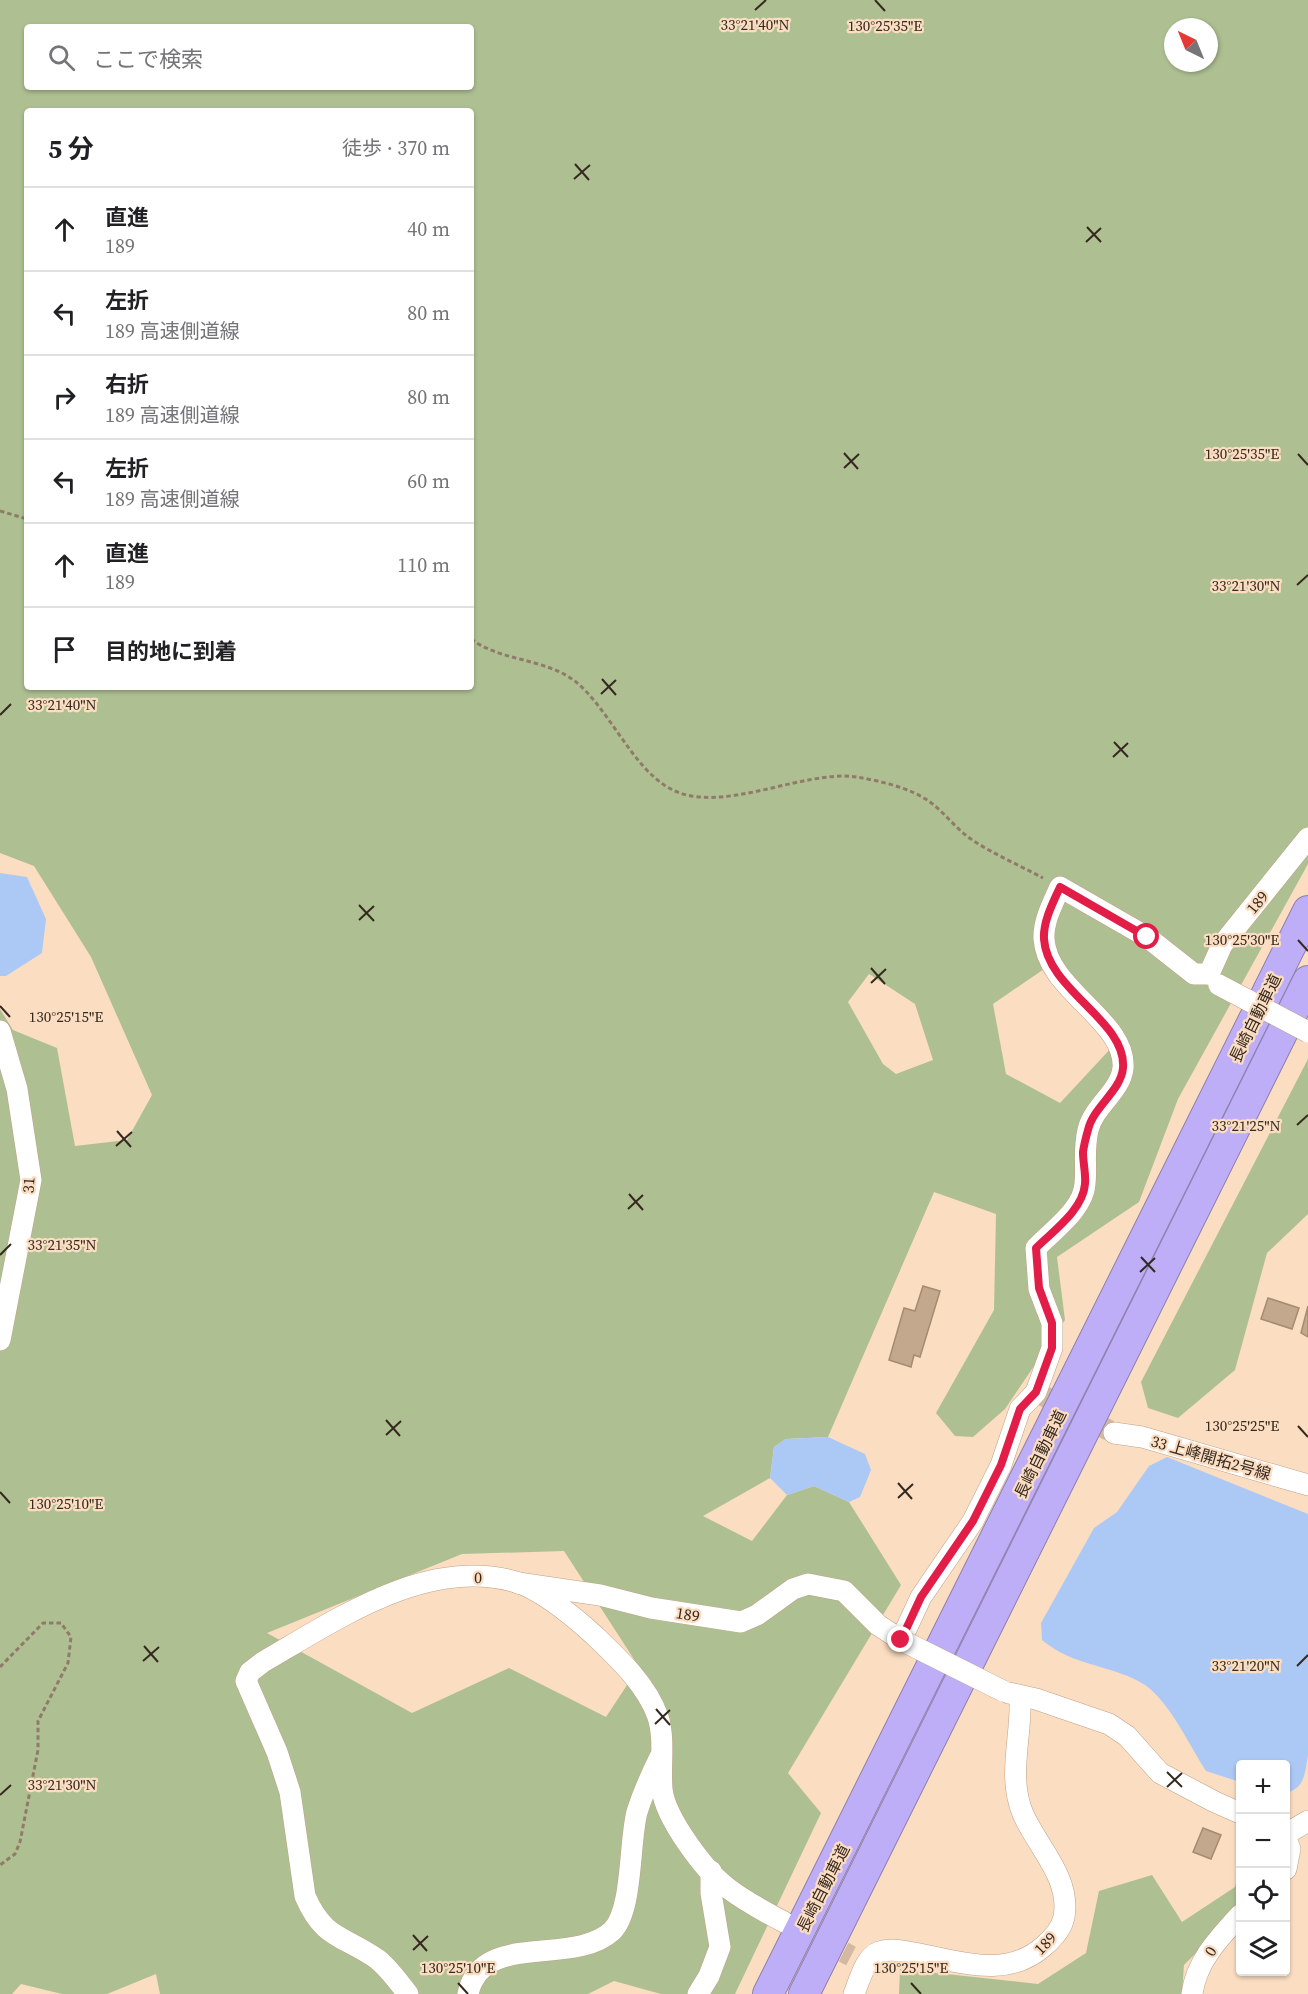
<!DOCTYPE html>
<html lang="ja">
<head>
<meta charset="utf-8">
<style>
  :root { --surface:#fff; --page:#f6f6f6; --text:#202124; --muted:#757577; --line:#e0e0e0 }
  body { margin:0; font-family:"Source Serif 4","Noto Sans JP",serif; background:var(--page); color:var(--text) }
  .controls { position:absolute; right:18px; bottom:18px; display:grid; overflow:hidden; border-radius:6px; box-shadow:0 2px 4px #0004 }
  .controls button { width:54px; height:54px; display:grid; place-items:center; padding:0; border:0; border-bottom:2px solid var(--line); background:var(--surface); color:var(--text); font:30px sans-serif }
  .compass { position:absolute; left:1164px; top:18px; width:54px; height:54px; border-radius:50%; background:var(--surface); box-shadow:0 2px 4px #0004; rotate:317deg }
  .stop { position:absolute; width:18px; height:18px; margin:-14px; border:4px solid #e11d48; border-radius:50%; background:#fff }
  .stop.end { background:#e11d48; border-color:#fff; box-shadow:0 2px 6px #0008 }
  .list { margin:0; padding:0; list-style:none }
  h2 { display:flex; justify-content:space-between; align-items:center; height:78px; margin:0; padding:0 24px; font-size:26px }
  h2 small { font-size:20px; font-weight:400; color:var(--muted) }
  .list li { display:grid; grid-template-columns:39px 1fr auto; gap:18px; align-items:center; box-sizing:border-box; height:84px; padding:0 24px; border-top:2px solid var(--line) }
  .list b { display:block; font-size:22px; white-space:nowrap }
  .list p { margin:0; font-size:20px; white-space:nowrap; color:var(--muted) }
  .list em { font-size:20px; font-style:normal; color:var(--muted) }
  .icon { flex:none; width:33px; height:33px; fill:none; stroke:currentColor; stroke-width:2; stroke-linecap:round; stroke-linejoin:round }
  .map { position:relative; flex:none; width:1308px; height:1994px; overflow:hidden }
  .search { position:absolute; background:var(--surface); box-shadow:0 2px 4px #0004; left:24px; top:24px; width:450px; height:66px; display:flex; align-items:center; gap:15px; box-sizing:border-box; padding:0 21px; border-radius:6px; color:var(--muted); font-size:22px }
  .panel { position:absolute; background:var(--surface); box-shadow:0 2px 4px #0004; left:24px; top:108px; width:450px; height:582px; border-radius:6px }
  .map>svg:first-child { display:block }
</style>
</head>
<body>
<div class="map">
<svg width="1308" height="1994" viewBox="0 0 1308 1994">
  <rect width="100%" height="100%" fill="#fbddc2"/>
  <g fill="#aec092" fill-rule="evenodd">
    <path d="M 0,0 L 1308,0 L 1308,864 L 1178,1099 L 1139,1202 L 1057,1257 L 1065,1320 L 1005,1409 L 973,1437 L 955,1436 L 936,1413 L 994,1310 L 996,1214 L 934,1192 L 828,1437 L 786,1439 L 774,1447 L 770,1478 L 703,1516 L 752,1541 L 787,1495 L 814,1486 L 849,1502 L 901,1585 L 788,1773 L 821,1813 L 735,1994 L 661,1994 L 614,1981 L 588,1994 L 160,1994 L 156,1974 L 107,1994 L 62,1994 L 21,1984 L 12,1994 L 0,1994 L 0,1009 L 13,1030 L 57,1048 L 75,1146 L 127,1140 L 152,1095 L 91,957 L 34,866 L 0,853 ZM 27,27 L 471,27 L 471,87 L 27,87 ZM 1173,27 L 1209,27 L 1209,63 L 1173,63 ZM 27,111 L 471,111 L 471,687 L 27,687 ZM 1047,967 L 1113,1046 L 1060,1103 L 1006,1074 L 993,1004 ZM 869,974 L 915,1004 L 933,1060 L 896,1074 L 883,1064 L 848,1002 ZM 564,1551 L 639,1667 L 606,1717 L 509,1668 L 412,1713 L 267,1633 L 462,1554 Z"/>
    <polygon points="1308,1059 1308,1214 1267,1253 1235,1370 1178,1418 1148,1408 1141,1382"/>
    <polygon points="1240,1869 1240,1909 1184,1965 1182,1994 899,1994 900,1969 1038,1984 1086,1953 1099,1891 1152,1875 1182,1922 1235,1887"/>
  </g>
  <g fill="#acc9f5">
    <polygon points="0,873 27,877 46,919 42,953 6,976 0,976"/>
    <polygon points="828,1437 865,1454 871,1470 860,1497 849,1502 814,1486 787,1495 770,1478 774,1447 786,1439"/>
    <path d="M 1167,1457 L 1308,1514 L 1308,1755 C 1305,1773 1305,1788 1286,1793 L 1286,1764 L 1240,1764 L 1240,1782 L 1206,1771 C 1189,1745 1167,1696 1140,1682 C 1107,1664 1073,1666 1042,1640 L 1041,1623 L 1094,1528 L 1117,1512 L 1149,1466 Z"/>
  </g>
  <g fill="#c3a88d" stroke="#a58b71" stroke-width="1.5">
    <polygon points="923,1286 940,1291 920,1357 914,1355 911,1367 889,1360 904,1308 915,1311"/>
    <polygon points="1268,1298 1299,1308 1292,1329 1261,1319"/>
    <polygon points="1308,1306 1308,1337 1301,1333"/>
    <polygon points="1203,1828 1221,1835 1211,1859 1193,1852"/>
  </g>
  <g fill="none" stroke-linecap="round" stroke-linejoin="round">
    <g stroke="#d3b9a1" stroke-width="21" stroke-dasharray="21 10" stroke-linecap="butt">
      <polyline points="1036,1392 1114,1433"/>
      <polyline points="816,1938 851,1956"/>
    </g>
    <g stroke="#bea187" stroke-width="22">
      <g id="minor">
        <polyline points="1209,974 1222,945 1308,838"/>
        <polyline points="0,1031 17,1089 31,1180 0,1340"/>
        <polyline points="1114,1433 1142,1437 1308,1485"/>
        <path d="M 518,1583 L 600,1595 L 651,1608 L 741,1622 L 757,1615 L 793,1589 L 808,1584 L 844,1591 L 878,1625 L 901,1640 L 921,1597 L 973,1521 L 1001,1465 L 1020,1409 L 1036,1392 L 1052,1348 L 1052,1323 L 1039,1289 L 1036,1248 C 1053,1230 1083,1210 1085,1184 C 1087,1164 1083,1153 1088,1130 C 1093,1107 1121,1091 1123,1068 C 1127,1021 1047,990 1044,939 C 1043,921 1053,903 1060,887 L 1147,937 L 1194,974 L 1209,974"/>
        <polyline points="1009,1693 1036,1699 1109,1724 1127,1736 1160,1773 1215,1802 1240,1813"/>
        <polyline points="1286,1834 1308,1821"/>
        <polyline points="1286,1839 1290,1849 1286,1869"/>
        <path d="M 408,1994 C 399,1983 389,1968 377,1959 C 343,1935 324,1940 305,1896 L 290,1792 L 277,1752 L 246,1681 L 250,1672 L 263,1662 C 336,1620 427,1556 516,1582 C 542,1590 574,1617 594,1635 C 618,1658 647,1685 658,1717 C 665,1739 660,1766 662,1789 C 665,1818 706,1873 729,1889 C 746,1902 765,1912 784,1922"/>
        <path d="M 468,1994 C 481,1930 573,1967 612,1931 C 633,1911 629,1842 637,1812 C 643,1793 651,1775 660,1757"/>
        <polyline points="698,1994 709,1976 720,1947 711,1893 711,1871"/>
        <path d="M 854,1994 C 859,1982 865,1957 879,1952 C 890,1948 903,1951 914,1953 C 960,1961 1006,1980 1044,1946 C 1052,1939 1062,1928 1064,1917 C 1071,1878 1038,1848 1023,1814 C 1007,1776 1022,1737 1020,1697"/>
        <path d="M 1192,1994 C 1196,1962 1219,1938 1240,1915"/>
      </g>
    </g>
    <g stroke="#8e7fac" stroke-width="32">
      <g id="highway">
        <polyline points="768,1994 1308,911"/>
        <polyline points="804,1994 1308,981"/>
      </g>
    </g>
    <g stroke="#907b6a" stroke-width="3" stroke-dasharray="4.5 3" stroke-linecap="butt">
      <polyline points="0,511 27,519"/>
      <path d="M 471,639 C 502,662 546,658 576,682 C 609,709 632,767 669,788 C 719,817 802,769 857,777 C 880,781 911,788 930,802 C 945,813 956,829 971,839 C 993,854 1019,865 1043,878"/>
      <polyline points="0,1667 43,1623 61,1623 71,1637 68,1663 38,1721 38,1750 20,1842 15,1854 0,1865"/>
    </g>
    <use href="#minor" stroke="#fff" stroke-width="21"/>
    <use href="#highway" stroke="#beaef8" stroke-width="30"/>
    <g stroke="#bea187" stroke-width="22" stroke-linecap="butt">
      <g id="minor-bridge">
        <polyline points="1219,985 1308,1032"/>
        <polyline points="901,1640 1003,1691"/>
      </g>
    </g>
    <use href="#minor-bridge" stroke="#fff" stroke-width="21"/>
  </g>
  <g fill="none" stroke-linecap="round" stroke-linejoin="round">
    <path stroke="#e11d48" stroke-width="8" d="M 901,1640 L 921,1597 L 973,1521 L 1001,1465 L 1020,1409 L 1036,1392 L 1052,1348 L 1052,1323 L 1039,1288 L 1036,1248 C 1053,1231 1083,1210 1085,1184 C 1086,1174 1083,1163 1083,1152 C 1084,1145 1086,1137 1088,1130 C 1093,1107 1121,1091 1123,1068 C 1127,1021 1047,990 1044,939 C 1043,921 1053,903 1060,887 L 1147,937"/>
  </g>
  <path fill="none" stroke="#35291f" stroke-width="2" d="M 875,0 L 885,11M 755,10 L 766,0M 575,164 L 589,180M 574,179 L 590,165M 1087,227 L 1101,242M 1086,242 L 1101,228M 844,453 L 858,469M 1298,454 L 1308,465M 844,468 L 859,454M 1297,585 L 1308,575M 602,679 L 616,695M 601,694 L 616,680M 0,715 L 11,704M 1114,742 L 1128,757M 1113,757 L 1128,743M 359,905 L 374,921M 359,920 L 374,906M 1298,940 L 1308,951M 871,968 L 885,984M 871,983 L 886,969M 0,1006 L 10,1017M 1297,1125 L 1308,1115M 117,1131 L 131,1147M 116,1146 L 132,1132M 629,1194 L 643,1210M 628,1209 L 643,1195M 0,1255 L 11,1244M 1141,1257 L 1155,1272M 1140,1272 L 1155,1258M 386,1420 L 400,1436M 1298,1426 L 1308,1437M 386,1435 L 401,1421M 898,1483 L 912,1499M 0,1492 L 10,1503M 898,1498 L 913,1484M 144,1646 L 158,1662M 143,1661 L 159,1647M 1297,1666 L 1308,1655M 656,1709 L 670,1725M 655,1724 L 670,1710M 1167,1772 L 1182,1787M 1167,1787 L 1182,1773M 0,1795 L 11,1785M 413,1935 L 427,1951M 413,1950 L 428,1936M 458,1983 L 468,1994M 911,1983 L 921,1994"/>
  <g text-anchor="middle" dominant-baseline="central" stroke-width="4.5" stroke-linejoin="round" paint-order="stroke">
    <g font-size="16" fill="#35291f" stroke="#fbddc2">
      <text transform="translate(1257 902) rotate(-51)">189</text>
      <text transform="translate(1255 1018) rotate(-64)">長崎自動車道</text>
      <text transform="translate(28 1185) rotate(-86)">31</text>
      <text transform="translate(1040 1454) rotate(-64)">長崎自動車道</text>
      <text transform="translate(1211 1457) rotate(16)">33 上峰開拓2号線</text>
      <text transform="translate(478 1577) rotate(1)">0</text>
      <text transform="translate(688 1614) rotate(9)">189</text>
      <text transform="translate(823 1888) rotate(-63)">長崎自動車道</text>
      <text transform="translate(1045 1943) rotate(-46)">189</text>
      <text transform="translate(1210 1951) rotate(-58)">0</text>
    </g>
  </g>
  <g font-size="15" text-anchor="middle" fill="#35291f" stroke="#fbddc2" stroke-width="4.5" stroke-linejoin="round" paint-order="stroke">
    <text x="755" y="30">33°21'40"N</text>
    <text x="885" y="31">130°25'35"E</text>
    <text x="1242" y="459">130°25'35"E</text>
    <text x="1246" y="591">33°21'30"N</text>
    <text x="62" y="710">33°21'40"N</text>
    <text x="1242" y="945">130°25'30"E</text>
    <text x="66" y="1022">130°25'15"E</text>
    <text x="1246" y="1131">33°21'25"N</text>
    <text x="62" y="1250">33°21'35"N</text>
    <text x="1242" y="1431">130°25'25"E</text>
    <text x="66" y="1509">130°25'10"E</text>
    <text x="1246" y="1671">33°21'20"N</text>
    <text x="62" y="1790">33°21'30"N</text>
    <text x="458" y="1973">130°25'10"E</text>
    <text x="911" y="1973">130°25'15"E</text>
  </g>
</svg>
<div class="controls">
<button>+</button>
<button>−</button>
<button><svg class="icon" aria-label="locate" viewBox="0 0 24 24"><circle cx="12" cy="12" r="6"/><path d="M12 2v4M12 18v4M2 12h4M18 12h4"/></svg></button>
<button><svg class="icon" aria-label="layers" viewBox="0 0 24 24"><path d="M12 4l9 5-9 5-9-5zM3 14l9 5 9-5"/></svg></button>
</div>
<svg class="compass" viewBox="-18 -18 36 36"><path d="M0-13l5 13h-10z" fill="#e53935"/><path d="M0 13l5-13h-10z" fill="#757577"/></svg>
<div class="stop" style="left:1147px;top:937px"></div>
<div class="stop end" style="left:901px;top:1640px"></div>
<div class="search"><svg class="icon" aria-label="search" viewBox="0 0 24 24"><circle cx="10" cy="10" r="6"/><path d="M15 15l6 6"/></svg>ここで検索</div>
<section class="panel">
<h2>5 分<small>徒歩 · 370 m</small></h2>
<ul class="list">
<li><svg class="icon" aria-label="ahead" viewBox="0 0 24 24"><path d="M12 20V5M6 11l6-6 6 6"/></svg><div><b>直進</b><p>189</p></div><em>40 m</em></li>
<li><svg class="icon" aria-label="left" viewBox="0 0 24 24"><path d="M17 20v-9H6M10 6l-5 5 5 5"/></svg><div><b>左折</b><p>189 高速側道線</p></div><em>80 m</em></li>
<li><svg class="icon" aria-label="right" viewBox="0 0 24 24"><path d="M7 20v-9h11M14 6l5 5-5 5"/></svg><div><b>右折</b><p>189 高速側道線</p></div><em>80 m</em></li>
<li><svg class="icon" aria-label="left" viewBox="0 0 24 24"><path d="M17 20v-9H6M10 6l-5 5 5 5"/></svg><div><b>左折</b><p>189 高速側道線</p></div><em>60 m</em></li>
<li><svg class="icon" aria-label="ahead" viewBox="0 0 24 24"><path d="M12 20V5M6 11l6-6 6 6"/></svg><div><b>直進</b><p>189</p></div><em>110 m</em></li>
<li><svg class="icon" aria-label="arrive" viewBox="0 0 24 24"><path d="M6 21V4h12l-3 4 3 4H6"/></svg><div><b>目的地に到着</b></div></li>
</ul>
</section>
</div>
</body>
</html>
